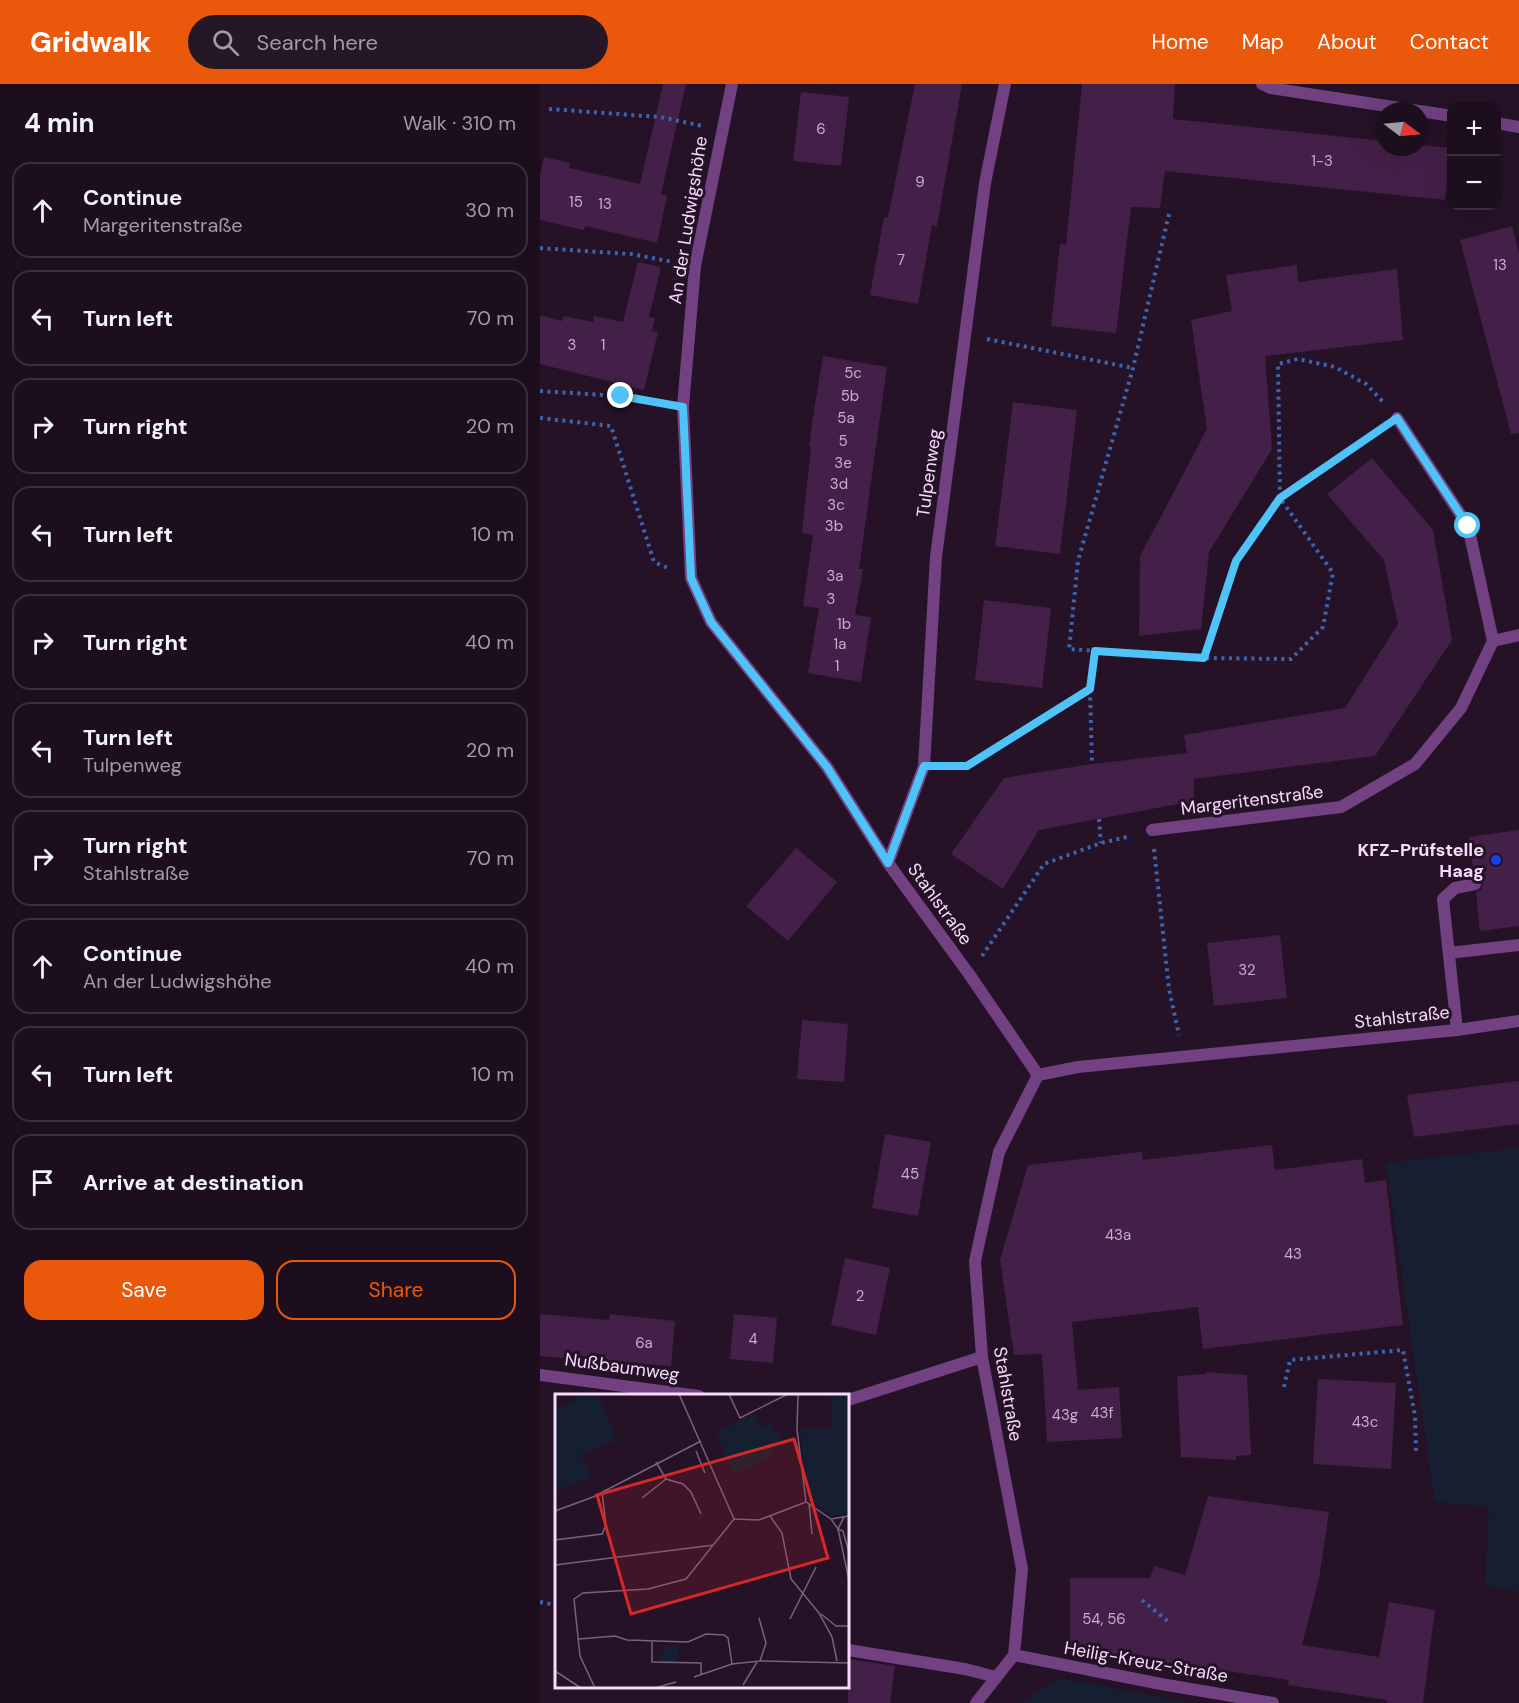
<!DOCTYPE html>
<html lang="en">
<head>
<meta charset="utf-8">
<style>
  :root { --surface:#1c0e1d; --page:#251726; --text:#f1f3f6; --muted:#a09ca4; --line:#3a2e3b; --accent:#ea580c }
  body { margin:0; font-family:"DM Sans",sans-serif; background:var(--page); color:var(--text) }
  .controls { position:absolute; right:18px; top:18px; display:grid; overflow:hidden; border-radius:12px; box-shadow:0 6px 24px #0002 }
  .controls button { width:54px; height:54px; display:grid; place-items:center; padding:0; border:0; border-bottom:2px solid var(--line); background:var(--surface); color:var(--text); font:30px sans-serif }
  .compass { position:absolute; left:835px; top:18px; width:54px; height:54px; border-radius:50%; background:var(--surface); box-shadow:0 6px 24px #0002; rotate:106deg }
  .stop { position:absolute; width:18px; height:18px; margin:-14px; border:4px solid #4fc3f7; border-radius:50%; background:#fff }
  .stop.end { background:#4fc3f7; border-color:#fff; box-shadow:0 2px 6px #0008 }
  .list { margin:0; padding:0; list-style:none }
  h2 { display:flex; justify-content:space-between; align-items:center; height:78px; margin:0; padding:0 24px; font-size:26px }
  h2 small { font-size:20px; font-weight:400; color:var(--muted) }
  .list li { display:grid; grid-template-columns:39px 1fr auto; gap:18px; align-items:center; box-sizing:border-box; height:96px; margin:0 12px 12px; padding:0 12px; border:2px solid var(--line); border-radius:18px }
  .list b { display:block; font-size:22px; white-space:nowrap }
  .list p { margin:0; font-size:20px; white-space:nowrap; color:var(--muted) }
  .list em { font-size:20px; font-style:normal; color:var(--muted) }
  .actions { display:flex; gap:12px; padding:18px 24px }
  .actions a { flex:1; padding:14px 0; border:2px solid var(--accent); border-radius:18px; text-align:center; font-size:21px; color:var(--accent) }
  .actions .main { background:var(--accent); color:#fff }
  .icon { flex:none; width:33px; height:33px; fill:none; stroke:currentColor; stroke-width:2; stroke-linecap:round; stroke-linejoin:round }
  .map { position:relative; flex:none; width:979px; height:1619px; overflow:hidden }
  header { display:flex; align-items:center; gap:36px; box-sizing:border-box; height:84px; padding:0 30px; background:var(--accent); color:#fff }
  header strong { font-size:28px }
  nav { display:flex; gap:33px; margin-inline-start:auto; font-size:21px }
  .search { width:420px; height:54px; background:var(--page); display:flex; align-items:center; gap:15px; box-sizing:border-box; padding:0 21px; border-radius:33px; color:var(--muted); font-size:22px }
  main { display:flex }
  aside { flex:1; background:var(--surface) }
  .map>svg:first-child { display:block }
</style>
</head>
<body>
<header>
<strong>Gridwalk</strong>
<div class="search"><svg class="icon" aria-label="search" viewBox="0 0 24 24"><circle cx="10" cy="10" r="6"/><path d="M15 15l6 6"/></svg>Search here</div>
<nav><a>Home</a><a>Map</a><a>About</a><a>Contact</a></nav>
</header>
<main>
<aside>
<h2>4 min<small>Walk · 310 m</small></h2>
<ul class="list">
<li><svg class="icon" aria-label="ahead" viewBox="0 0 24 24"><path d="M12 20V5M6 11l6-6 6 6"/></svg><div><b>Continue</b><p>Margeritenstraße</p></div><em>30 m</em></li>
<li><svg class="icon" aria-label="left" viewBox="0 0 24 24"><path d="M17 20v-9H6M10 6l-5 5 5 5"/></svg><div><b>Turn left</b></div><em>70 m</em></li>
<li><svg class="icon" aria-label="right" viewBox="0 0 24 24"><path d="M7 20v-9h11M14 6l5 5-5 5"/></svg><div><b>Turn right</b></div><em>20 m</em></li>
<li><svg class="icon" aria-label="left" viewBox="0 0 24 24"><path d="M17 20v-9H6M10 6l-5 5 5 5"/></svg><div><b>Turn left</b></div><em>10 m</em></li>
<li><svg class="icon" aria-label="right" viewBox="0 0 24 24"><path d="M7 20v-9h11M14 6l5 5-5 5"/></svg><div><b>Turn right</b></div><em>40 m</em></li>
<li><svg class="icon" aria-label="left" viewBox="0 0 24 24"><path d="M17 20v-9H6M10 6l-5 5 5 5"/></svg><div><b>Turn left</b><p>Tulpenweg</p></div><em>20 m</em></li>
<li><svg class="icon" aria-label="right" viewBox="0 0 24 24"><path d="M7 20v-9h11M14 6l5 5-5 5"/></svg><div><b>Turn right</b><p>Stahlstraße</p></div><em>70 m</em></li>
<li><svg class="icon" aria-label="ahead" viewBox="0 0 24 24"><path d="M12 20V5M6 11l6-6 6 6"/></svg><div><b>Continue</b><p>An der Ludwigshöhe</p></div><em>40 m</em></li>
<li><svg class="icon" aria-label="left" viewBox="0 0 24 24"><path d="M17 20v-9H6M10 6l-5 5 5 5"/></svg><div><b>Turn left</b></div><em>10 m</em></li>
<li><svg class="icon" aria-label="arrive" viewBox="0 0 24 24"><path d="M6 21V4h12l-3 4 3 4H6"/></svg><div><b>Arrive at destination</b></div></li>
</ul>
<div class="actions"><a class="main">Save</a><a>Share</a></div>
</aside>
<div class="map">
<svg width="979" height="1619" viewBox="0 0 979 1619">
  <rect width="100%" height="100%" fill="#251227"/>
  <g fill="#161f31">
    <polygon points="979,1064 979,1508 945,1501 949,1423 895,1418 846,1079"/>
    <polygon points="518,1594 653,1619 481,1619"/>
  </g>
  <g fill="#432047">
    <polygon points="123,0 146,0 121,110 127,112 117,159 45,142 44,146 0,136 0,92 4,73 30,79 29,84 100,100"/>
    <polygon points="375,0 422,0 397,142 392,141 378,220 330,211 344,133 348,133"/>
    <polygon points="542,0 635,0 633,35 844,57 844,63 880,63 880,61 911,64 905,116 625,87 620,124 591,123 576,249 511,242 520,160 526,161"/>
    <polygon points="261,8 309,13 301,82 253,77"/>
    <polygon points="972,142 979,169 979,349 971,350 920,156"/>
    <polygon points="98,178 121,183 109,233 115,234 112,247 118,248 104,306 0,280 0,231 22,237 24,232 53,238 54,232 83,238"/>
    <polygon points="757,181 758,198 857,185 863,256 725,272 732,365 669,468 661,545 599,552 600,472 667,345 651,236 692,227 686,191"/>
    <polygon points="283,272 347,283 319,485 323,485 315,531 331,533 321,598 268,589 279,524 263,522 273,451 262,449 271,363 269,362 274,326"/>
    <polygon points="473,318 537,326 520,470 455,462"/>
    <polygon points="832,374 893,446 912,556 835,672 654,695 654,717 499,746 463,805 411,770 464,694 552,680 647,669 644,651 805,624 858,540 844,476 787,410"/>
    <polygon points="444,516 511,524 502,604 435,596"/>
    <polygon points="979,746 979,842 940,847 936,808 941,806 943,799 941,794 934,792 929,753"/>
    <polygon points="256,764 297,798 248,857 206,822"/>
    <polygon points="740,851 747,914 674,922 667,859"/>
    <polygon points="262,936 308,940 304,998 257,995"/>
    <polygon points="979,997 979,1040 874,1053 867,1011"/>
    <polygon points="345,1050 391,1058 378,1132 332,1124"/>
    <polygon points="732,1061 735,1086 822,1075 825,1099 846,1096 863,1241 663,1265 658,1223 532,1238 538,1306 579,1303 582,1354 507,1358 502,1270 474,1271 460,1176 488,1081 602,1068 603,1076"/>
    <polygon points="305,1174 350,1184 336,1251 291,1241"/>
    <polygon points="0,1230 69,1236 70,1230 135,1237 131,1282 0,1272"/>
    <polygon points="194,1230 237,1234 233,1279 190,1275"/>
    <polygon points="666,1288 707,1291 711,1371 696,1372 696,1376 641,1373 637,1292 666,1290"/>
    <polygon points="778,1295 856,1299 851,1385 773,1380"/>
    <polygon points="668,1412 789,1428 779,1495 762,1561 839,1573 849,1518 895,1526 883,1619 847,1619 847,1616 748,1601 749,1596 616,1577 616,1578 530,1563 530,1494 610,1494 614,1482 645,1491"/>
    <polygon points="308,1575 355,1582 350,1619 308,1619"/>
  </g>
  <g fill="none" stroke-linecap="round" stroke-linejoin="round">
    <g stroke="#3a65b1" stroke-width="4" stroke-dasharray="3 4.5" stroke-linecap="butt">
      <polyline points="9,25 120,33 163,42"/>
      <polyline points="629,130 593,284 538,477 529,565 664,574 751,575 783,543 793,489 740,414 738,280 758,275 795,283 826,300 844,319"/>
      <polyline points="0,164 91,170 133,178"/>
      <polyline points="447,255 593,284"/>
      <polyline points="0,307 81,312 121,320"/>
      <polyline points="0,334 71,342 114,478 128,484"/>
      <polyline points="664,574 696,477 740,414 840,346"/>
      <polyline points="550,606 552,680"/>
      <polyline points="406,682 427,682 550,605 555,567"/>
      <polyline points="559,735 561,759"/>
      <polyline points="614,765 629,905 639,951"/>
      <polyline points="442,872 504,780 561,759 591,752"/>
      <polyline points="744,1303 750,1276 863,1266 875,1332 876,1369"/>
      <polyline points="602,1516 630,1539"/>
      <polyline points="0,1518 16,1521"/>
    </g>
    <g stroke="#714182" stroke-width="12">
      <polyline points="909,869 979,861"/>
      <polyline points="917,946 903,815 915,804 935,800"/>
      <polyline points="308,1566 425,1585 456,1593"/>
    </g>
    <g stroke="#714182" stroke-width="12">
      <polyline points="192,0 155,182 143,323 151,494 171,538 287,683 348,779 429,890 498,991"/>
      <polyline points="722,0 730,4 879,27"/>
      <polyline points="880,27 912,32"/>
      <polyline points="956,39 979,43"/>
      <polyline points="857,334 928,442 953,557"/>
      <polyline points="612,746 801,723 875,680 921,624 953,557 979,551"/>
      <polyline points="348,779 384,682 396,473 445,99 465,0"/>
      <polyline points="0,1291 159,1312"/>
      <polyline points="308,1316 442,1273"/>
      <polyline points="474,1571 482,1485 442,1273 435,1177 459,1068 498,991 538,983 917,946 979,937"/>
      <polyline points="474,1571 621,1600 733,1619"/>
      <polyline points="436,1619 474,1571"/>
    </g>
  </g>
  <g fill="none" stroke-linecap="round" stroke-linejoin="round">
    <polyline stroke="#4fc3f7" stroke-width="8" points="81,312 143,323 151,494 171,538 287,683 348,779 384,682 427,682 550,605 555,567 664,574 696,477 740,414 857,334 928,442"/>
  </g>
  <circle fill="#1742ec" stroke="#251227" stroke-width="2" cx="956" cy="776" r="6"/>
  <g text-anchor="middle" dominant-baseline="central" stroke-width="6" stroke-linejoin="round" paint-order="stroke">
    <g font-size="15" fill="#c9accf">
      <text x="281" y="45">6</text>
      <text x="782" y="77">1-3</text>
      <text x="380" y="98">9</text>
      <text x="36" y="118">15</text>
      <text x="65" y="120">13</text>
      <text x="361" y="176">7</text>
      <text x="960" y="181">13</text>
      <text x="32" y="261">3</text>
      <text x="63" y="261">1</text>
      <text x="313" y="289">5c</text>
      <text x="310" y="312">5b</text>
      <text x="306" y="334">5a</text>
      <text x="303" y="357">5</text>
      <text x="303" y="379">3e</text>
      <text x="299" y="400">3d</text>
      <text x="296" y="421">3c</text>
      <text x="294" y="442">3b</text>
      <text x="295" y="492">3a</text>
      <text x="291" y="515">3</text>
      <text x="304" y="540">1b</text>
      <text x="300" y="560">1a</text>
      <text x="297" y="582">1</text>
      <text x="707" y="886">32</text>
      <text x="370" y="1090">45</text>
      <text x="578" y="1151">43a</text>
      <text x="753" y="1170">43</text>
      <text x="320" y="1212">2</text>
      <text x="213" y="1255">4</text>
      <text x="104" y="1259">6a</text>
      <text x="562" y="1329">43f</text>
      <text x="525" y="1331">43g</text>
      <text x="825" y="1338">43c</text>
      <text x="564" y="1535">54, 56</text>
    </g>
    <g font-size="18" fill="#f6dbfc" stroke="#251227">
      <text transform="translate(148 136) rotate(-81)">An der Ludwigshöhe</text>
      <text transform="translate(389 389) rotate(-82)">Tulpenweg</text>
      <text transform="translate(712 716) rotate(-7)">Margeritenstraße</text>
      <text transform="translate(400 820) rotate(54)">Stahlstraße</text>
      <text transform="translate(862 933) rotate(-6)">Stahlstraße</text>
      <text transform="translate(82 1283) rotate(8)">Nußbaumweg</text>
      <text transform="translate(468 1310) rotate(80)">Stahlstraße</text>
      <text transform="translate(606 1578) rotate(10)">Heilig-Kreuz-Straße</text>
    </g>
    <g font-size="18" font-weight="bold" fill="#f6dbfc" stroke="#251227" text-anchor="end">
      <text x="944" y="766">KFZ-Prüfstelle<tspan x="944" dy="21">Haag</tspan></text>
    </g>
  </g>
  <g transform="translate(15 1310)">
    <rect width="294" height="294" fill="#251227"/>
    <path d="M 20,0 L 43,0 L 61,46 L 26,60 L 36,83 L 0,97 L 0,17 L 22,5 ZM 275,0 L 294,0 L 294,118 L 277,122 L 252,102 L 245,35 L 277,35 ZM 199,19 L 207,33 L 217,30 L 218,39 L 225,39 L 226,53 L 216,55 L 217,62 L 178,80 L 161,39 ZM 111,251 L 124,253 L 123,268 L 104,267 Z" fill="#161f31"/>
    <path fill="none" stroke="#79627c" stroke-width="1.5" d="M 124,0 L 179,125 L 204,126 L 251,108M 174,0 L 185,24 L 233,0M 243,0 L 242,35 L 251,108M 141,57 L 150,79M 101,68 L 111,85 L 128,90 L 136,98 L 146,120M 87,104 L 111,85M 251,108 L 276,125 L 294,122M 254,109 L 257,140M 0,117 L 38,103 L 146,47M 215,122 L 227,139 L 236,185 L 264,219 L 277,243 L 282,267M 289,123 L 283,135 L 288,137 L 294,159M 276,125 L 283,135 L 294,186M 0,146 L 47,140 L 51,131 L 47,98M 0,171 L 159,151M 266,220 L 281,232 L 294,232M 204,224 L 211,249 L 205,267M 235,225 L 261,173M 24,245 L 60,242 L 72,246 L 133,248 L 151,240 L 169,241 L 173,244 L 177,270M 97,247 L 97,268 L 146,269 L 146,280M 0,277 L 26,294M 139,283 L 177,270 L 205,267 L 294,269M 188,291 L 202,268M 40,294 L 25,262 L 19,205 L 28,199 L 93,195 L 131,185 L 179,125M 100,294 L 121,288"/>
    <path fill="#d62828" fill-opacity="0.15" stroke="#d62828" stroke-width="3" d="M 239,45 L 273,164 L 76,220 L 42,101 Z"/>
    <rect width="294" height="294" fill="none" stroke="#f6dbfc" stroke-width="3"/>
  </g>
</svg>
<div class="controls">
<button>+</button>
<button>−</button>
</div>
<svg class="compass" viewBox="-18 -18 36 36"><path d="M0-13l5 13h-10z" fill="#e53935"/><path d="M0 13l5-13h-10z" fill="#a09ca4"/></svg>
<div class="stop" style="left:928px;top:442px"></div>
<div class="stop end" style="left:81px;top:312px"></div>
</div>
</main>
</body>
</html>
